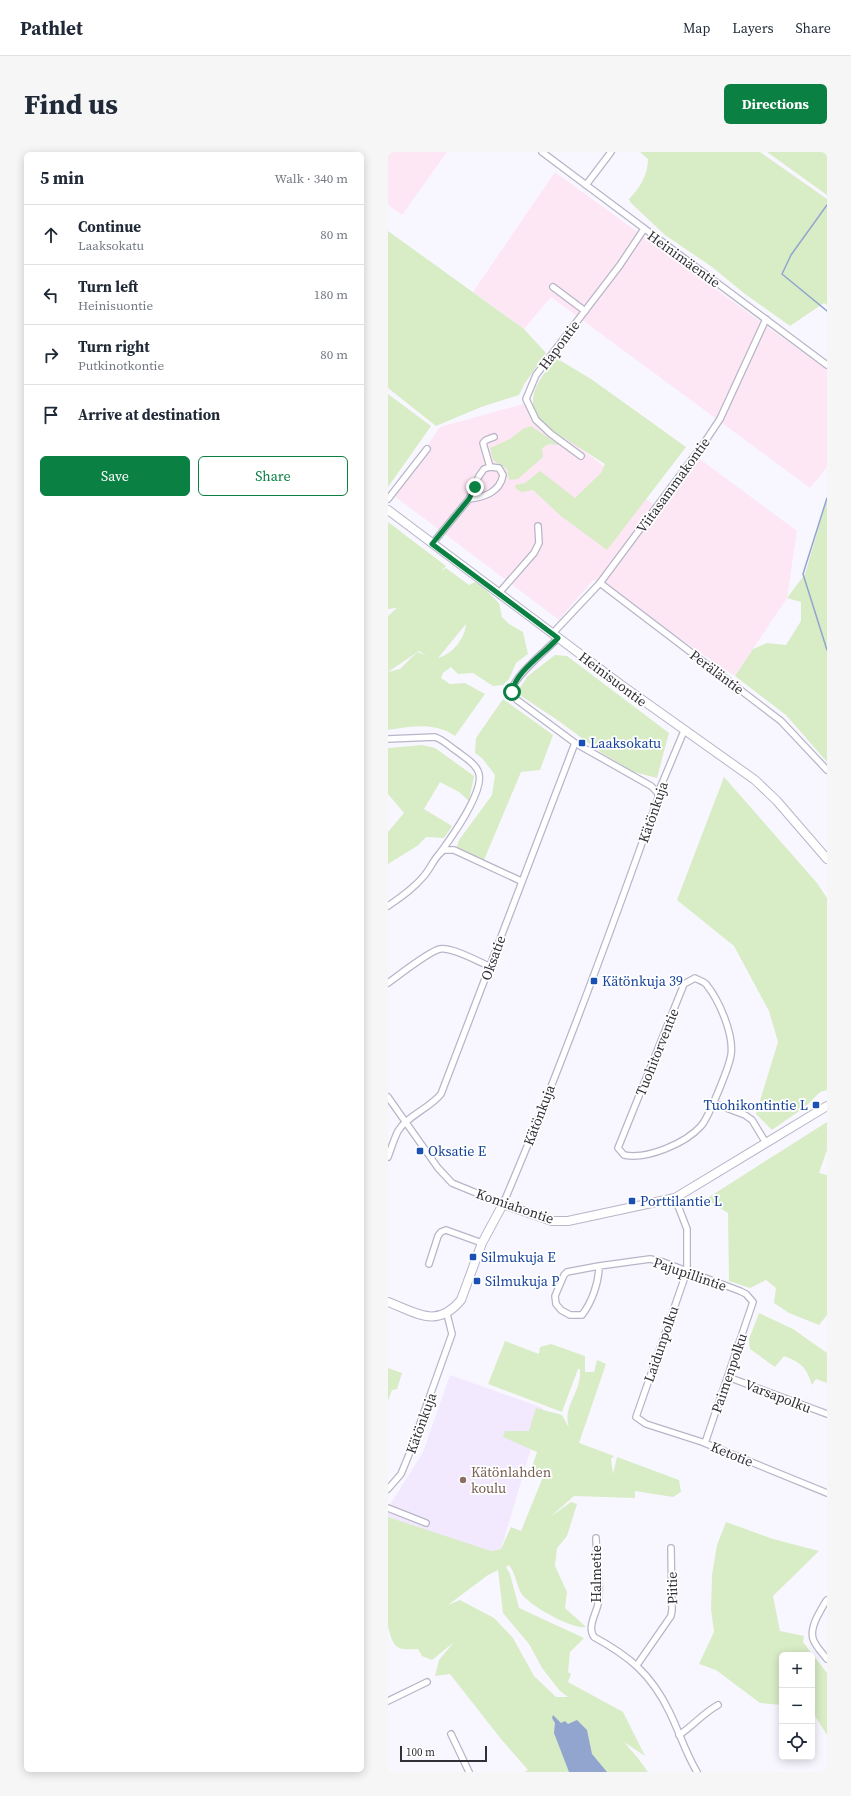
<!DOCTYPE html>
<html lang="en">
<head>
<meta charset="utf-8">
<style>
  :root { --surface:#fff; --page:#f6f6f7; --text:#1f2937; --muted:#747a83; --line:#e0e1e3; --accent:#0b8043 }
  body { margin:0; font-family:"Source Serif 4",serif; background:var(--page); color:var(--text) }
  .controls { position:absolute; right:12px; bottom:12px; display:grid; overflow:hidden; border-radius:6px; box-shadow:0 2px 10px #0003 }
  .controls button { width:36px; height:36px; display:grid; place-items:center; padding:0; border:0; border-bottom:1px solid var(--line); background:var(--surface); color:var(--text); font:20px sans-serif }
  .scale { position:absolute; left:12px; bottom:10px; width:87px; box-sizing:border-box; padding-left:4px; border:2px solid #313038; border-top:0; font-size:11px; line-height:14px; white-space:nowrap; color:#313038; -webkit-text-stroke:3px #fff; paint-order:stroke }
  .stop { position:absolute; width:12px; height:12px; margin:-9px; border:3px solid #0b8043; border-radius:50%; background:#fff }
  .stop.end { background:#0b8043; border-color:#fff; box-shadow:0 1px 4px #0008 }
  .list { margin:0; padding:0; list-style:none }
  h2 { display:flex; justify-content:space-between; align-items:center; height:52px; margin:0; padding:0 16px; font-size:17px }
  h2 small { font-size:13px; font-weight:400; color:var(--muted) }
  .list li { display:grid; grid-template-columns:26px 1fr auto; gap:12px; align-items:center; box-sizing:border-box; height:60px; padding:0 16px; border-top:1px solid var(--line) }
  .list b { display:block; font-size:15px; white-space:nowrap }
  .list p { margin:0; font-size:13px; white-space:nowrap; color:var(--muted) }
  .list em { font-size:13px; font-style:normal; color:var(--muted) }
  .actions { display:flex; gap:8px; padding:12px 16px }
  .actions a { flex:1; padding:9px 0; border:1px solid var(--accent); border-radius:6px; text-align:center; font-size:14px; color:var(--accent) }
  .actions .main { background:var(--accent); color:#fff }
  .icon { flex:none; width:22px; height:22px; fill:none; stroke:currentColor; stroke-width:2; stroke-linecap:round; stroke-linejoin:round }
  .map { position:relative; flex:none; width:439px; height:1620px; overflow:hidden; border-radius:6px }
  header { display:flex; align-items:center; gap:24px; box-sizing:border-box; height:56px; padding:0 20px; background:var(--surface); border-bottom:1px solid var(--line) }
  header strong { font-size:19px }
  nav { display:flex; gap:22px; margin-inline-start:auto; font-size:14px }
  .intro { display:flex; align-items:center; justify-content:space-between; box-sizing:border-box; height:96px; padding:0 24px }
  h1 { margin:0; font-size:28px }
  .button { padding:10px 18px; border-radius:6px; background:var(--accent); color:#fff; font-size:14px; font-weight:700 }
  main { display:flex; gap:24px; padding:0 24px }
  aside { flex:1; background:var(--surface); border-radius:6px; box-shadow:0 2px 10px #0003 }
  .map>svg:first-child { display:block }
</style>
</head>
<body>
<header>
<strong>Pathlet</strong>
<nav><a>Map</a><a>Layers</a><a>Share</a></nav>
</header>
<div class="intro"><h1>Find us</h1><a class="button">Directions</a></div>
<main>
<aside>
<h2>5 min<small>Walk · 340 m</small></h2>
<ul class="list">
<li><svg class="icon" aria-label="ahead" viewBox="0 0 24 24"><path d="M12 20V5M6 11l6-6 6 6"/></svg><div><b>Continue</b><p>Laaksokatu</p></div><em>80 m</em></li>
<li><svg class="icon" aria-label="left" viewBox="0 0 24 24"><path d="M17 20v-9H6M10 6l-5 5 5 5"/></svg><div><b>Turn left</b><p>Heinisuontie</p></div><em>180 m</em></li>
<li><svg class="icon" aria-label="right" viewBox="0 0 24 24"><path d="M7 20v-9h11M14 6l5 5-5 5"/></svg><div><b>Turn right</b><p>Putkinotkontie</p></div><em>80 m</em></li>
<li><svg class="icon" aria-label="arrive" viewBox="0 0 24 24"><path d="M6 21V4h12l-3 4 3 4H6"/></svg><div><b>Arrive at destination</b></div></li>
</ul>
<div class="actions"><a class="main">Save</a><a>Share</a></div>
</aside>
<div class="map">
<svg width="439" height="1620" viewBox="0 0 439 1620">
  <rect width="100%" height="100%" fill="#f8f7ff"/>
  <g fill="#fde7f4">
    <polygon points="0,0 59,0 14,63 0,53"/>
    <polygon points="167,20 439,218 439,315 422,336 163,145 136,177 85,140"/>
    <polygon points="135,252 266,353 305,302 409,379 399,446 347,524 205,428 171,468 5,343 52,275"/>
  </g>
  <polygon fill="#f3e9fe" points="62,1223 155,1256 113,1397 103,1399 46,1383 0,1365 0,1356 35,1300"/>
  <g fill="#d8ecc6" fill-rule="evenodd">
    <path d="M 252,0 L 372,0 L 439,47 L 439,153 L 436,151 L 402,174 L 357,142 L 324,115 L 277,83 L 242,50 L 241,47 C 252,36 260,22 260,7 Z"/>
    <polygon points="379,0 439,0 439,43"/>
    <polygon points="0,79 136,177 158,201 137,231 131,243 93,255 48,274 0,236"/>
    <path d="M 168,206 L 203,227 L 298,295 L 219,398 L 173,364 L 145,338 L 134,340 L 128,337 L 127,333 L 137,331 L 152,319 L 187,346 L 213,321 L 217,312 L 154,272 C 134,246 151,228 168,206 Z"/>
    <polygon points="0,242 43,274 0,335"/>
    <polygon points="143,274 171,293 161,292 154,296 155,305 130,327 121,328 119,317 105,308 102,296 122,287 135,277"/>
    <polygon points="439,347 439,610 398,563 347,524 365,497 379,491 398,493 413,469 413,450 399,446 417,422"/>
    <path d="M 0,370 L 58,414 L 53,419 L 58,416 L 81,433 L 87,430 L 96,436 L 111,451 L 114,465 L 121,472 L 135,480 L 140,502 L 128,511 L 121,527 L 115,533 L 105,534 L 85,521 L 70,522 L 63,515 L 55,521 L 53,526 L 62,532 L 77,531 L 97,542 L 67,584 C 47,570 23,574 0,578 L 0,520 L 12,517 L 25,504 L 30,500 L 39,504 L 31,499 L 0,520 L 0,464 L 9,456 L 0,457 ZM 78,472 C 77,486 65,502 50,506 Z"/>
    <polygon points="167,503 179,504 281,581 269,626 246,620 214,601 168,567 133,544 131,537 140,524"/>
    <polygon points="115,547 165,583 152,618 133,620 96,708 69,695 71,688 104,643 107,623 94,606 87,601 88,586"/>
    <polygon points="34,593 47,596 86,624 81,649 71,640 52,630 36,657 64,674 56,686 38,685 29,694 0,712 0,680 16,661 0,642 0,596"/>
    <polygon points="336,625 429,731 439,746 439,938 432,940 417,955 384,978 368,962 390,890 381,859 346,794 289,748"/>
    <polygon points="439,970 439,998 431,1021 439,1023 439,1163 431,1173 401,1161 386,1151 388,1136 378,1128 362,1136 341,1129 340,1061 318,1047"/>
    <path d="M 371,1161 L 405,1177 L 439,1201 L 439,1231 L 428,1227 L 424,1233 C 418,1215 414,1211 396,1204 L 387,1215 L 362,1197 L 361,1187 Z"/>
    <path d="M 117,1189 L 151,1202 L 152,1195 L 163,1192 L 197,1204 L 197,1220 L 206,1220 L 209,1208 L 218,1212 L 191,1291 L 226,1304 L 223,1307 L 225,1322 L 229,1305 L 291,1328 L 293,1340 L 285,1345 L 247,1339 L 247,1346 L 186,1344 L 162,1365 L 183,1350 L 189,1352 L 179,1384 L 169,1396 L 167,1414 L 179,1440 L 177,1456 L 198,1475 C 185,1478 140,1453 133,1441 C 128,1432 128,1422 121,1413 L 118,1415 L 122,1422 L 131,1456 L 196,1486 L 182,1500 L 180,1520 L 183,1522 L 180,1530 L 235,1560 L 257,1604 L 236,1590 L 249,1605 L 260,1620 L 136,1620 L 140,1618 L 113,1587 L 62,1522 L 47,1524 L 51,1508 L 66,1490 L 44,1508 L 34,1504 L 30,1497 C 8,1498 6,1497 0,1475 L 0,1365 L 103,1399 L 113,1397 L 123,1375 L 133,1379 L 155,1325 L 143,1318 L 149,1300 L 115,1285 L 117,1279 L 141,1279 L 148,1256 L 174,1263 L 181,1276 C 174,1253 194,1241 192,1217 L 190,1217 L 174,1260 L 100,1232 ZM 110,1418 L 115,1461 L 141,1492 L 154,1516 L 172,1539 L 180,1545 L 168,1545 L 146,1524 L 125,1486 L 106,1466 L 72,1448 L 60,1453 L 100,1423 Z"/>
    <polygon points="0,1216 14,1221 9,1237 4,1238 0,1249"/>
    <polygon points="338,1370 385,1387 431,1399 385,1444 392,1479 416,1484 415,1490 439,1521 439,1583 424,1559 424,1503 394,1503 394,1553 372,1551 328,1518 311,1512 326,1480 323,1457 324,1423 329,1393"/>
  </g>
  <polygon fill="#91a5cf" points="165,1563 173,1571 177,1569 180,1572 189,1568 199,1578 204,1602 219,1620 181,1620 166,1581 167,1571 164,1566"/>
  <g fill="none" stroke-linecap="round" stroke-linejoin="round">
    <g stroke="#91a5cf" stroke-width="1.5">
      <polyline points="439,53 403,103 394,122 439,159"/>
      <polyline points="439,346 415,422 439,498"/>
    </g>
    <g stroke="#b7b5c8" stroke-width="8">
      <g id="street">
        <polyline points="154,0 439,213"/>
        <polyline points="198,33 223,0"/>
        <polyline points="165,135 197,159"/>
        <polyline points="193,304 163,282 148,268 138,247 148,223 232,113 256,77"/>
        <polyline points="102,315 95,291 98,288 106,285"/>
        <polyline points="0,347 39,297"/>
        <path d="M 44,392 L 81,347 L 91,324 L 96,317 L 102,315 L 111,316 L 115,323 C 112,340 97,345 81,347"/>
        <polyline points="212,431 393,569 439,618"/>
        <polyline points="111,441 146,401 151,391 150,374"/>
        <polyline points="165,481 212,431 316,291 332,267 378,167"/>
        <path d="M 170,486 C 161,496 122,527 124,540 C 125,542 127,546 129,548 L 187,591 L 263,634 L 270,641"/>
        <path d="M 0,587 L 47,585 C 56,588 62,595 70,600 C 77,606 86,610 90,619 C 99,636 63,686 52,701"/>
        <path d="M 0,754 C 13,745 25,737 35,725 C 43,717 46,704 56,698 L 66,698 L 133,729"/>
        <path d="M 307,826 C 310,828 315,829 318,832 C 331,848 346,882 343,903 C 341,915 321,965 313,974 C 298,991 259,1008 236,1003 L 230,996 L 296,832 Z"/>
        <path d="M 0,831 C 10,824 41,799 52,797 C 64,795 89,809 101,814"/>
        <path d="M 0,945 L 50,1016 L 64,1031 L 115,1052 C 172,919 222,782 270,646 L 270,641 L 296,579"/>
        <polyline points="325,951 357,963 364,968 378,991"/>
        <path d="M 0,1005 C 3,997 6,987 10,979 C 19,964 42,956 53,942 L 187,591"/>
        <polyline points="287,1046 299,1077 299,1119 248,1265 258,1272 314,1290 439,1341"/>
        <polyline points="41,1112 50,1084 53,1080 58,1078 94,1091"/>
        <path d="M 211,1114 L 179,1120 L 176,1123 L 167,1144 L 168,1152 L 173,1158 L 182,1163 L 194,1163 C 204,1150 211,1130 211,1114 L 262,1107 L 275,1110 L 352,1139 L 358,1142 L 365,1150 L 317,1291"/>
        <polyline points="340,1225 439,1262"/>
        <polyline points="0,1337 13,1322 20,1305 64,1182 59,1162"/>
        <polyline points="0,1356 38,1371"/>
        <path d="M 208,1386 C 208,1405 214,1435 210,1452 C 208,1462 199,1475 206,1485 C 241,1504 263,1522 281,1559 C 291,1579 297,1600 309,1620"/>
        <path d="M 439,1448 C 435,1453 432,1460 429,1465 C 419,1486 426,1491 439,1507"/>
        <polyline points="249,1513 283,1464 284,1458 283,1396"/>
        <polyline points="0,1549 39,1530"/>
        <polyline points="63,1582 81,1620"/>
        <path d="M 291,1583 C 305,1574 315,1561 330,1553"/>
      </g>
    </g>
    <g stroke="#b7b5c8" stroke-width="10">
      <g id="secondary">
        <polyline points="0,358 232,532 367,628 389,649 439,707"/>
        <path d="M 0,1150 C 29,1161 49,1177 73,1148 L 94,1091 L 115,1052 L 164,1069 L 180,1069 L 287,1046 L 439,954"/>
      </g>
    </g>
    <use href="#street" stroke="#fff" stroke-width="5.5"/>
    <use href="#secondary" stroke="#fff" stroke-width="8"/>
  </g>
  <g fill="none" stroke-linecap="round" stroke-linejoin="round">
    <path stroke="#0b8043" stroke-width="5" d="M 87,335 L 81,347 L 44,392 L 170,486 C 157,501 127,520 124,540"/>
  </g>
  <g fill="#1a4fb4" stroke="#fff" stroke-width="1.5">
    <rect x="190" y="587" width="8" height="8" rx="2"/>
    <rect x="202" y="825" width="8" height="8" rx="2"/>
    <rect x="424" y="949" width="8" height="8" rx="2"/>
    <rect x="28" y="995" width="8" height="8" rx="2"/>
    <rect x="240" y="1045" width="8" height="8" rx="2"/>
    <rect x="81" y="1101" width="8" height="8" rx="2"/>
    <rect x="85" y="1125" width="8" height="8" rx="2"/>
  </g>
  <circle fill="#8d6e63" stroke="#fff" stroke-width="1.5" cx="75" cy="1328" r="4"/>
  <g text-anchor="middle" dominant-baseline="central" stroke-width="3.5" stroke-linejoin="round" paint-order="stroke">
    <g font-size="14" fill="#313038" stroke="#fff">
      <text transform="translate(296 107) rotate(36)">Heinimäentie</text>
      <text transform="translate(171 193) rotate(-53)">Hapontie</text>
      <text transform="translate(285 333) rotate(-54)">Viitasammakontie</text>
      <text transform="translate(329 520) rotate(37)">Peräläntie</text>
      <text transform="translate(225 527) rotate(37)">Heinisuontie</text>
      <text transform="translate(265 660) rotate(-71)">Kätönkuja</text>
      <text transform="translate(105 806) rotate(-70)">Oksatie</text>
      <text transform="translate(269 900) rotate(-68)">Tuohitorventie</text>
      <text transform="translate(151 963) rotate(-69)">Kätönkuja</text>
      <text transform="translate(127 1054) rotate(19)">Komiahontie</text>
      <text transform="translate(302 1122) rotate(19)">Pajupillintie</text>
      <text transform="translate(273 1192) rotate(-71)">Laidunpolku</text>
      <text transform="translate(341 1221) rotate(-71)">Paimenpolku</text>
      <text transform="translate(390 1244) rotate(21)">Varsapolku</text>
      <text transform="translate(33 1271) rotate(-70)">Kätönkuja</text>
      <text transform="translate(344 1302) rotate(22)">Ketotie</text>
      <text transform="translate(208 1422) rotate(-90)">Halmetie</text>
      <text transform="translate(284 1436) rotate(-91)">Piitie</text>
    </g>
    <g font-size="14" fill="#164399" stroke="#fff" text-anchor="start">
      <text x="202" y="591">Laaksokatu</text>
      <text x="214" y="829">Kätönkuja 39</text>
      <text x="420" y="953" text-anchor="end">Tuohikontintie L</text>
      <text x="40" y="999">Oksatie E</text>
      <text x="252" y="1049">Porttilantie L</text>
      <text x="93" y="1105">Silmukuja E</text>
      <text x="97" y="1129">Silmukuja P</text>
    </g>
    <g font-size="14" fill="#785e54" stroke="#fff" text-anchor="start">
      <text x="83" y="1320">Kätönlahden<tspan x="83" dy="16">koulu</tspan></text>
    </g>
  </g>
</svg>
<div class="controls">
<button>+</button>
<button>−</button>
<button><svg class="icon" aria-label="locate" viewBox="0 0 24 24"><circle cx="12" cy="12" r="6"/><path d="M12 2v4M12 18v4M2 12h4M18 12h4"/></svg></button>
</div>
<div class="scale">100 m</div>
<div class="stop" style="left:124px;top:540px"></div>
<div class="stop end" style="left:87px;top:335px"></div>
</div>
</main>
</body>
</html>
